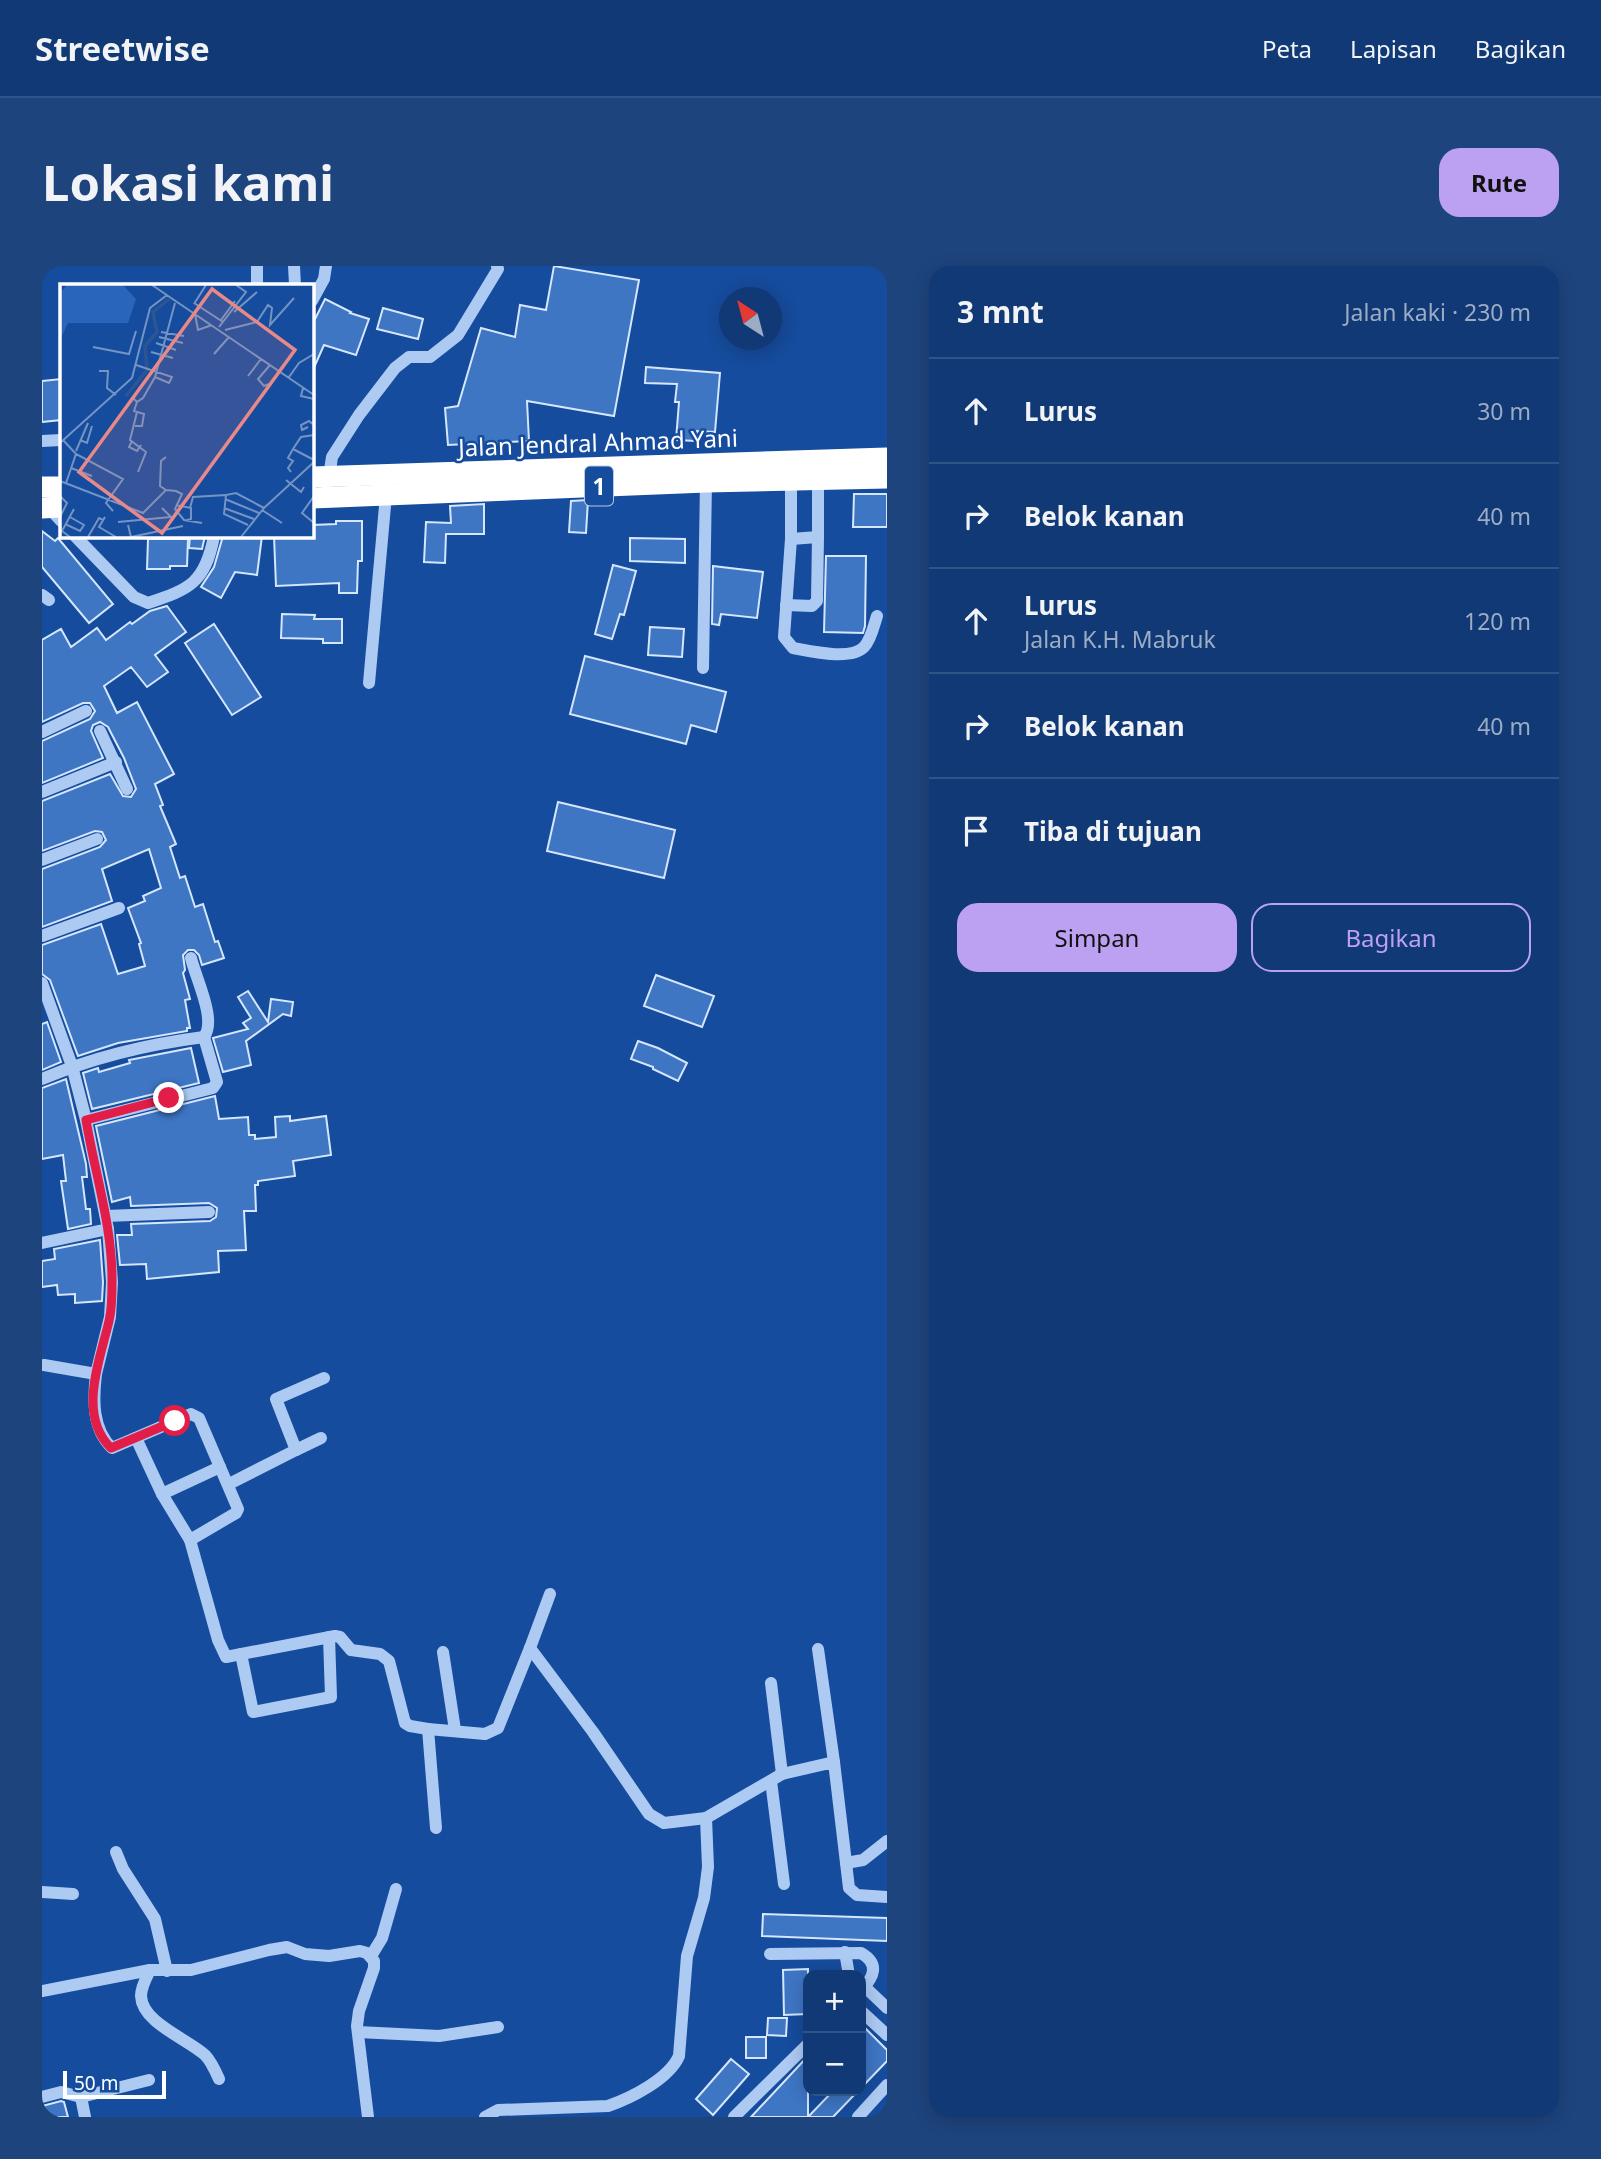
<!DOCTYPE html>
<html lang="id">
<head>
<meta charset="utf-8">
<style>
  :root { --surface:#103976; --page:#1e447e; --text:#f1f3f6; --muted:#9cacc5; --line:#305388; --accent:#bca0f2 }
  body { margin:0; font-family:"Noto Sans",sans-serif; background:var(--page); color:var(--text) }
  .controls { position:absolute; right:21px; bottom:21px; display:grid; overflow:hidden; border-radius:14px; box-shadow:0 4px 18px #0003 }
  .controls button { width:63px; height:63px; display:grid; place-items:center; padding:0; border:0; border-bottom:2px solid var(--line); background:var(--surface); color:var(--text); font:35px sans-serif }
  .compass { position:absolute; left:677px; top:21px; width:63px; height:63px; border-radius:50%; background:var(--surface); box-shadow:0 4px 18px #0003; rotate:324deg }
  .scale { position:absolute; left:21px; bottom:18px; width:103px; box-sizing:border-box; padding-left:7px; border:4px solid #fff; border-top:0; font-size:19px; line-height:24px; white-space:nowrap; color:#fff; -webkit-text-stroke:5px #164c9d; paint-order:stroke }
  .stop { position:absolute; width:21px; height:21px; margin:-16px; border:5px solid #e11d48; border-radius:50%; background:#fff }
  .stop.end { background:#e11d48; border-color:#fff; box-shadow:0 2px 7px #0008 }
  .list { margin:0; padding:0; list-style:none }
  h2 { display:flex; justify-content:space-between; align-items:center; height:91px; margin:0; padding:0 28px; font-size:30px }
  h2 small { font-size:23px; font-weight:400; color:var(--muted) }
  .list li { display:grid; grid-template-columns:46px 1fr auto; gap:21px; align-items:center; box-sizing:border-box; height:105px; padding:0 28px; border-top:2px solid var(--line) }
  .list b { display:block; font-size:26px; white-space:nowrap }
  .list p { margin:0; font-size:23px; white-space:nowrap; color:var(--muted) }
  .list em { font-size:23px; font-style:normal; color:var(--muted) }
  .actions { display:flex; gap:14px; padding:21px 28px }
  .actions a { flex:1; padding:16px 0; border:2px solid var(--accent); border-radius:21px; text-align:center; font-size:24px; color:var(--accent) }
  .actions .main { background:var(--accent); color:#111 }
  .icon { flex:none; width:38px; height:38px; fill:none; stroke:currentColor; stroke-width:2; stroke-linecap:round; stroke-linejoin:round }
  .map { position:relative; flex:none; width:845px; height:1851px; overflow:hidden; border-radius:21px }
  header { display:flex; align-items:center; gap:42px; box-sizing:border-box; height:98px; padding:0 35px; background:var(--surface); border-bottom:2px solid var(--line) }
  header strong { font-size:33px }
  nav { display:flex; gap:38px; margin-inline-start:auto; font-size:24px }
  .intro { display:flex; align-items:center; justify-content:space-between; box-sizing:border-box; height:168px; padding:0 42px }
  h1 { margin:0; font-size:49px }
  .button { padding:18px 32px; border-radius:21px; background:var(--accent); color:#111; font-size:24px; font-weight:700 }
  main { display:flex; gap:42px; padding:0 42px }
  aside { flex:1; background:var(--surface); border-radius:21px; box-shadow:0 4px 18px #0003 }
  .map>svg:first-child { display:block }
</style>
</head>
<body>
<header>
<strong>Streetwise</strong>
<nav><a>Peta</a><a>Lapisan</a><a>Bagikan</a></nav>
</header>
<div class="intro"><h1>Lokasi kami</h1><a class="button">Rute</a></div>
<main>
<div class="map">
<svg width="845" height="1851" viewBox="0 0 845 1851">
  <rect width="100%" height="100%" fill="#164c9d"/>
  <g fill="#3e76c4" stroke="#d5e6fd" stroke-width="2">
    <polygon points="512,0 597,14 572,150 485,135 487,175 406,179 403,142 416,140 439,62 473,71 478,39 504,44"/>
    <polygon points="283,33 309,46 308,47 327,53 314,89 282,79 270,106 270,59"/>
    <polygon points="341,42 381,53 376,73 335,63"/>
    <polygon points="604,101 678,107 673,166 655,165 654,175 634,174 637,136 633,136 635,118 603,117"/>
    <polygon points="19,113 19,154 0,156 0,115"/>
    <polygon points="812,228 845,228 845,261 811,261"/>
    <polygon points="546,234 544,267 527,266 529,235"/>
    <polygon points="442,238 442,268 404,268 403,297 382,296 384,256 409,257 408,240"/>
    <polygon points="294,255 320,255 320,295 316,295 315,327 297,327 297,317 234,320 232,270 270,270 270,259 294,258"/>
    <polygon points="0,265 13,275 16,272 71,338 47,357 0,301"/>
    <polygon points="148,270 163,270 160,283 147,282"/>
    <polygon points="181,270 220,270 215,309 193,306 179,332 159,321 172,301"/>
    <polygon points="588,272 643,273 643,297 588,295"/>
    <polygon points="106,273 146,273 145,300 128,300 128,303 105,303"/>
    <polygon points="784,290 824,290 823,360 821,367 782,366"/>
    <polygon points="571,299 594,305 582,349 578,348 570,373 553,368"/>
    <polygon points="671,300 721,306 715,352 679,348 677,359 670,358"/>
    <polygon points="125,340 144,366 113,389 126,406 105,421 89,401 62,420 75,447 95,436 132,508 113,518 121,539 118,540 134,578 128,581 138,612 143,610 153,641 161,638 173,676 176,675 182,692 160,699 157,689 152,684 146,684 141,689 143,704 141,707 148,733 143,734 148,762 145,762 145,765 76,777 36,790 8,714 0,708 0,679 59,658 76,708 103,700 97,678 99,677 86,642 103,635 101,630 119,622 107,583 60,603 70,635 0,661 0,603 58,581 64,574 60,566 53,565 0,585 0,535 68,508 81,530 89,531 94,523 82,492 66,461 58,456 51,459 49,465 61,492 0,517 0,475 48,453 53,445 48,437 41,437 0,456 0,374 19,363 29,381 55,362 64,374 88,356 90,358 108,345"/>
    <polygon points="240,348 273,349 272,353 300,353 300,377 281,377 281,373 239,372"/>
    <polygon points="172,358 219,431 190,449 143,377"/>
    <polygon points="608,361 642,363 640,391 606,389"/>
    <polygon points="543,390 684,426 674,466 649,459 644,478 528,448"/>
    <polygon points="516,536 633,564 622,612 505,585"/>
    <polygon points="614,709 672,730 660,761 602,740"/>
    <polygon points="206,725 226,756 229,733 251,736 249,750 241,748 204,775 209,799 181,806 171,772 206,763 201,757 209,752 196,731"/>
    <polygon points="5,756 19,796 0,804 0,758"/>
    <polygon points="596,775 616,782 645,797 636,815 611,803 611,801 589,793"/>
    <polygon points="149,782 157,817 50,843 41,807 56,802 57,806 88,797 87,794"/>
    <polygon points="24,813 44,898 45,911 40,911 44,943 48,943 49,958 26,963 19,915 24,915 21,889 0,893 0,822"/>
    <polygon points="173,830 177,853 206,851 207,869 213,869 213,873 234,871 233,851 248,850 248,855 284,850 289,889 251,895 253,910 216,915 216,919 213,919 214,945 202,945 204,984 176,985 177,1006 105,1013 104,998 78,999 75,969 90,969 89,958 168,955 174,951 175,942 167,937 89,940 88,931 70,936 54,860"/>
    <polygon points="58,974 61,1016 60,1035 33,1037 33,1028 16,1029 15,1019 0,1021 0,995 13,993 12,983"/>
    <polygon points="721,1648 845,1652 845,1675 720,1670"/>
    <polygon points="766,1703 766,1748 742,1749 741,1704"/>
    <polygon points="726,1752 745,1752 744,1770 725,1769"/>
    <polygon points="819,1758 845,1784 845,1795 819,1822"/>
    <rect x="704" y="1771" width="20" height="21"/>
    <polygon points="766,1790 766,1851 791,1825 816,1825 791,1851 709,1851"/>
    <polygon points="689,1793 707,1808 671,1849 654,1833"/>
    <polygon points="19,1835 22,1836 26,1851 0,1851 0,1840"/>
  </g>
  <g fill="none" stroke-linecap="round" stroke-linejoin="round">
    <g stroke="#adcaf3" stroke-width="12">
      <polyline points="215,0 215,19"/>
      <polyline points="252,0 253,19"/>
      <polyline points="270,35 282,13 284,0"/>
      <polyline points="0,175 19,174"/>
      <polyline points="287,211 290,191 317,149 353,102 367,91 388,91 416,69 456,3 455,0"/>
      <path d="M 749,214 L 749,273 L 742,371 L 751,382 C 768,385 809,395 822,381 C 829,374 832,359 835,350"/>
      <polyline points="7,242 19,255"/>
      <path d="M 33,270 L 92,331 L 106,337 C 148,323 163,317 172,270"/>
      <polyline points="749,273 776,271 776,213"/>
      <polyline points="0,329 7,334"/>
      <polyline points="744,339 770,340 775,335 776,271"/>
      <polyline points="661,402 664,216"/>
      <polyline points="327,417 344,229"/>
      <polyline points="58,465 85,523"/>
      <polyline points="0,466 44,445"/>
      <polyline points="0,526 74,496"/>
      <polyline points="0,594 55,573"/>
      <polyline points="0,670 77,642"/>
      <path d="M 149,692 C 154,713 175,754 162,771"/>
      <polyline points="0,717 30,800 44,854 66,963 70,1016 68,1051 54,1108 2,1099"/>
      <path d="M 0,813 C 52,791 107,778 162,771 L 175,816 L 171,822 L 44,854"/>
      <polyline points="64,950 167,946"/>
      <polyline points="0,977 66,963"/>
      <path d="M 54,1108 C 51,1133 50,1163 70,1182 L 149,1148 L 157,1152 L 196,1243 L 194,1247 L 148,1274"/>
      <polyline points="94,1172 120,1228 148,1274 176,1374 184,1391 293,1370 298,1371 309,1384 338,1388 347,1395 363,1457 368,1460 386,1463 394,1562"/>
      <polyline points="254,1184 279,1172"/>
      <polyline points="187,1218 254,1184 234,1133 282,1112"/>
      <polyline points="120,1228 178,1201"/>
      <polyline points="508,1328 488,1382 551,1466 607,1548 622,1557 664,1552"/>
      <polyline points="776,1383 792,1496"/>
      <polyline points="401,1386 413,1464"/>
      <polyline points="199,1388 211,1446 289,1431 287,1371"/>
      <polyline points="729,1417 740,1508"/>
      <polyline points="386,1463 443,1468 456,1462 488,1382"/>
      <polyline points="729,1515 742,1618"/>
      <polyline points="74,1586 81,1603 113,1653 125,1705"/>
      <polyline points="804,1597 821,1594 845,1575"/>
      <polyline points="0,1626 31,1628"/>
      <polyline points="803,1686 807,1709"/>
      <path d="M 728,1688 L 819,1687 C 838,1698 832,1711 819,1725"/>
      <polyline points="329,1690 340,1672 354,1623"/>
      <path d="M 108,1704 C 104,1712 99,1721 99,1730 C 100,1757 146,1773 163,1789 C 169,1795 173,1804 177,1813"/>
      <polyline points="819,1721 823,1721 845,1742"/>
      <polyline points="0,1725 108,1704 149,1704 227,1684 245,1681 263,1688 287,1690 318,1685 325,1687 332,1695 332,1702 317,1745 315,1760 326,1851"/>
      <polyline points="819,1745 845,1769"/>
      <polyline points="316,1766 397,1770 456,1761"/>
      <polyline points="0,1831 19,1826 39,1831 107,1814"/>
      <polyline points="39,1831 43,1851"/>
      <path d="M 443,1851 L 456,1844 L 566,1840 C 589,1832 627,1813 637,1790 L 645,1690 L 662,1632 L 666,1601 L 664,1552 L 740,1508 L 792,1496 L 807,1622 L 815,1629 L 845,1631"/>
      <polyline points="692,1851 766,1778"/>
      <polyline points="816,1851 845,1819"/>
    </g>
    <g stroke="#fff" stroke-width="21">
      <polyline points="270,211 845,192"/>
      <polyline points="0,221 19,221"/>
      <polyline points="270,232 664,216 845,212"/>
      <polyline points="0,242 19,241"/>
    </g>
  </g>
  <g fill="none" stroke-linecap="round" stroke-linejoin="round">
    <path stroke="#e11d48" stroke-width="9" d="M 127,832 L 44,854 C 53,908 71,962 70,1018 C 70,1030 70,1043 67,1055 C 58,1094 35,1149 69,1182 L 133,1155"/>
  </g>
  <g text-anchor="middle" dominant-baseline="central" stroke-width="5" stroke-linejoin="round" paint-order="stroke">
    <rect fill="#164c9d" stroke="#b9c9e2" stroke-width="2" x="543" y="200.5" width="28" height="39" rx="5"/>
    <g font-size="23" font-weight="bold" fill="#fff">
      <text x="557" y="220">1</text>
    </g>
    <g font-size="24" fill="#fff" stroke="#164c9d">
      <text transform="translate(556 176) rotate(-2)">Jalan Jendral Ahmad Yani</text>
    </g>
  </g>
  <g transform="translate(18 18)">
    <rect width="254" height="254" fill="#164c9d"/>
    <path d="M 7,1 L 63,1 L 76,15 L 68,39 L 8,39 L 0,56 L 0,9 Z" fill="#2966bb"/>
    <path fill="none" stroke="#2d5591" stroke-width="3.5" d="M 66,112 L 87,86 L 85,62 L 97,48 L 93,28 L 109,15"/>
    <path fill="none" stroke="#7394c4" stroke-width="2" d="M 92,1 L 254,111M 134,19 L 163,38M 134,20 L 146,1M 174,28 L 197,8M 135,30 L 138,46 L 152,41M 161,36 L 175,17M 159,43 L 186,8 L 176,1M 165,46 L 197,38 L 208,21 L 212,24 L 210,41 L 234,14M 101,48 L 124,52M 99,53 L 123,59M 96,59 L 116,66M 33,63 L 69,70 L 76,47M 91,68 L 113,74M 154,70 L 169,53M 76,81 L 112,93 L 109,99 L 95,93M 39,87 L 48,87 L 47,104 L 56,111M 188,92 L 201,75M 229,93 L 239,79 L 254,70M 209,100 L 204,102 L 198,95 L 210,81M 243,104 L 241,112 L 254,115M 73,114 L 77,118 L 83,114 L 95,93 L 115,19M 77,128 L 70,156 L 86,168 L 78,188M 75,142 L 82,142 L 84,130 L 74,127 L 77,118M 248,143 L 242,146 L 241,141 L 249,137 L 254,141M 3,156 L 16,170 L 63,195 L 46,219 L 53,227M 20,156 L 27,159 L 32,142M 72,157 L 69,163 L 77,167 L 81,161M 0,159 L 72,94 L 90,24 L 107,11M 233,165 L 254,176M 16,167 L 28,139M 11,184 L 32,192M 231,188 L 228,184 L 233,177 L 228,174 L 233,165 L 241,153 L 254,151M 226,196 L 241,208 L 244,203M 0,197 L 83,229 L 106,206 L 116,207 L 122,210 L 115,225 L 124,236 L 142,239M 6,199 L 16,170M 106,206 L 100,202 L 101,177 L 106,173M 0,212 L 7,219 L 0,233M 254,212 L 242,229 L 254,239M 165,215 L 199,229M 116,221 L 131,224 L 131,235 L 127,236M 130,224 L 133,213 L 166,211M 164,224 L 194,235M 202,226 L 222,239M 45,233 L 39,243 L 56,253M 58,238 L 111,233 L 102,224M 5,240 L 20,247 L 24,241 L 10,233M 68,241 L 71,253 L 123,242M 188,241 L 164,230 L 166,211 L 176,209 L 204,224M 10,253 L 2,247 L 14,225M 28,253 L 39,234 L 43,236M 181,253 L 204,224 L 254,178"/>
    <path fill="#e88989" fill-opacity="0.15" stroke="#e88989" stroke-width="3.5" d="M 152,5 L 235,66 L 102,249 L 19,188 Z"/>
    <rect width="254" height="254" fill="none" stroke="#fff" stroke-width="3.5"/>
  </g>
</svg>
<div class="controls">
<button>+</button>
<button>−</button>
</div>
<svg class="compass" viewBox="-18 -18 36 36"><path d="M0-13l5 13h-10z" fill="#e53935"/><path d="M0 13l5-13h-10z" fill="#9cacc5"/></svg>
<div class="scale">50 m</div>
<div class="stop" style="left:133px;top:1155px"></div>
<div class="stop end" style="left:127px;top:832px"></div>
</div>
<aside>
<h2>3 mnt<small>Jalan kaki · 230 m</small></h2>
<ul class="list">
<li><svg class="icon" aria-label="ahead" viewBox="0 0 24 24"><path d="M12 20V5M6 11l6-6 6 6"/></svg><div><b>Lurus</b></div><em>30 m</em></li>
<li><svg class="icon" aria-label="right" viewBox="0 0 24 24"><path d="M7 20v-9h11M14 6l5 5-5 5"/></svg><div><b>Belok kanan</b></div><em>40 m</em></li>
<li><svg class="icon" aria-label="ahead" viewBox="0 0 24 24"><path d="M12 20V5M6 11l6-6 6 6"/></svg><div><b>Lurus</b><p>Jalan K.H. Mabruk</p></div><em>120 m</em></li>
<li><svg class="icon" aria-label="right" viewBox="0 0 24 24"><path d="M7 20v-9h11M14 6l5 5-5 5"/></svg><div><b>Belok kanan</b></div><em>40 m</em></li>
<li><svg class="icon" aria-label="arrive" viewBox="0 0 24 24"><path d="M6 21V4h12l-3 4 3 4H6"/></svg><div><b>Tiba di tujuan</b></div></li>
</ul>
<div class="actions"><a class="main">Simpan</a><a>Bagikan</a></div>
</aside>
</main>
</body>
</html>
